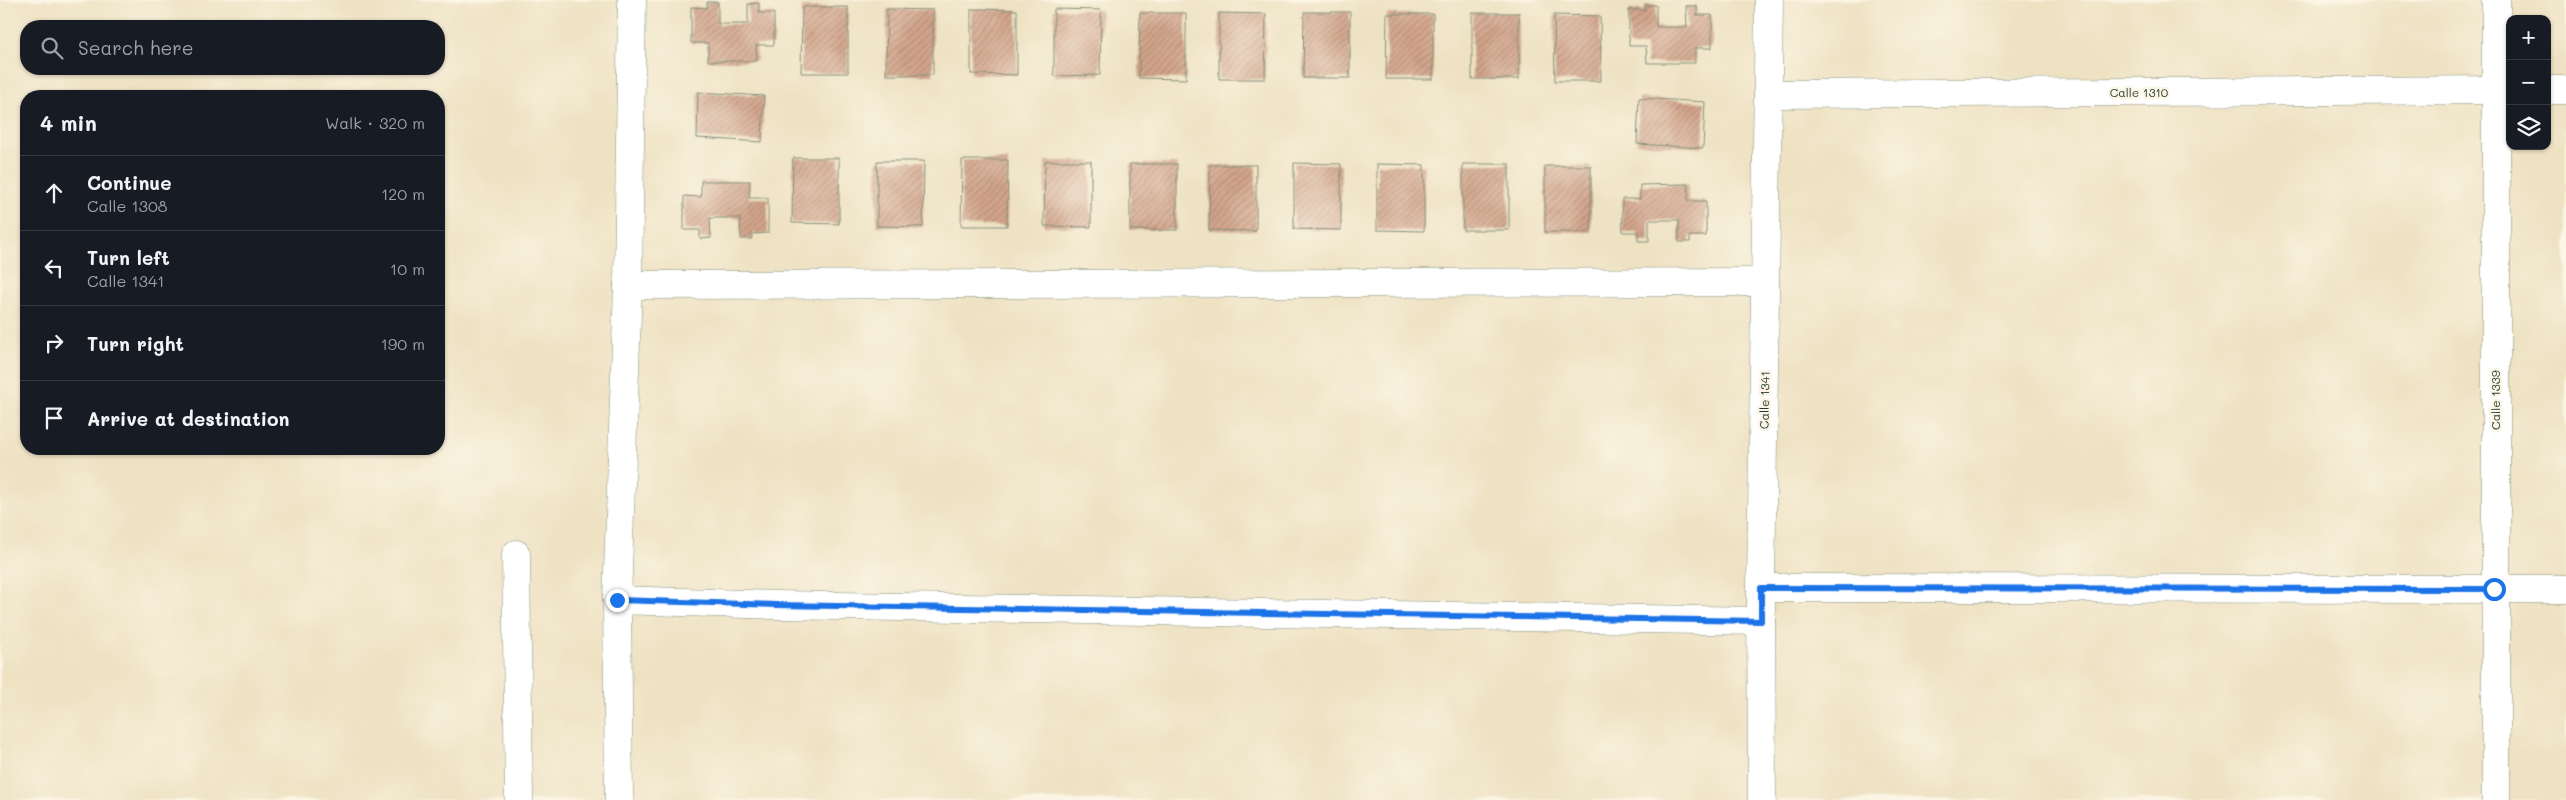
<!DOCTYPE html>
<html lang="en">
<head>
<meta charset="utf-8">
<style>
  :root { --surface:#171b24; --page:#242831; --text:#f1f3f6; --muted:#9ea1a6; --line:#363941 }
  body { margin:0; font-family:Mali,sans-serif; background:var(--page); color:var(--text) }
  .controls { position:absolute; right:15px; top:15px; display:grid; overflow:hidden; border-radius:10px; box-shadow:0 1px 4px #0004 }
  .controls button { width:45px; height:45px; display:grid; place-items:center; padding:0; border:0; border-bottom:1px solid var(--line); background:var(--surface); color:var(--text); font:25px sans-serif }
  .stop { position:absolute; width:15px; height:15px; margin:-11px; border:4px solid #1a73e8; border-radius:50%; background:#fff }
  .stop.end { background:#1a73e8; border-color:#fff; box-shadow:0 1px 5px #0008 }
  .list { margin:0; padding:0; list-style:none }
  h2 { display:flex; justify-content:space-between; align-items:center; height:65px; margin:0; padding:0 20px; font-size:21px }
  h2 small { font-size:16px; font-weight:400; color:var(--muted) }
  .list li { display:grid; grid-template-columns:32px 1fr auto; gap:15px; align-items:center; box-sizing:border-box; height:75px; padding:0 20px; border-top:1px solid var(--line) }
  .list b { display:block; font-size:19px; white-space:nowrap }
  .list p { margin:0; font-size:16px; white-space:nowrap; color:var(--muted) }
  .list em { font-size:16px; font-style:normal; color:var(--muted) }
  .icon { flex:none; width:28px; height:28px; fill:none; stroke:currentColor; stroke-width:2; stroke-linecap:round; stroke-linejoin:round }
  .map { position:relative; flex:none; width:2566px; height:800px; overflow:hidden }
  .search { position:absolute; background:var(--surface); box-shadow:0 1px 4px #0004; left:20px; top:20px; width:425px; height:55px; display:flex; align-items:center; gap:12px; box-sizing:border-box; padding:0 18px; border-radius:20px; color:var(--muted); font-size:19px }
  .panel { position:absolute; background:var(--surface); box-shadow:0 1px 4px #0004; left:20px; top:90px; width:425px; height:365px; border-radius:20px }
  .map>svg:first-child { display:block }
</style>
</head>
<body>
<div class="map">
<svg width="2566" height="800" viewBox="0 0 2566 800">
  <defs>
    <pattern id="building-hatch" width="6" height="6" patternUnits="userSpaceOnUse" patternTransform="scale(1.25)"><rect width="6" height="6" fill="#d3a58b"/><path d="M-1 1l2-2M0 6l6-6M5 7l2-2" fill="none" stroke="#ab8872"/></pattern>
  </defs>
  <rect width="100%" height="100%" fill="#fcf5e5"/>
  <filter id="ink" filterUnits="userSpaceOnUse"><feTurbulence type="fractalNoise" baseFrequency=".02" numOctaves="2"/><feDisplacementMap in="SourceGraphic" scale="10" xChannelSelector="R" yChannelSelector="G"/><feConvolveMatrix kernelMatrix="1 2 1 2 8 2 1 2 1" color-interpolation-filters="sRGB"/></filter>
  <filter id="wash" filterUnits="userSpaceOnUse"><feTurbulence type="fractalNoise" baseFrequency=".0096" numOctaves="4" result="noise"/><feDisplacementMap in="SourceGraphic" scale="20" xChannelSelector="R" yChannelSelector="G"/><feGaussianBlur stdDeviation="1.12" result="paint"/><feColorMatrix in="noise" values="0 0 0 0 0 0 0 0 0 0 0 0 0 0 0 0 0 1.4 0 .05"/><feComposite in="paint" operator="in"/></filter>
  <g filter="url(#wash)">
    <rect width="100%" height="100%" fill="#eee2c3"/>
    <g id="blocks">
      <g fill="url(#building-hatch)">
        <polygon points="707,2 718,2 718,24 748,24 748,4 759,3 759,13 774,13 774,45 756,45 757,61 708,61 708,43 691,43 691,7 707,8"/>
        <polygon points="1645,5 1656,5 1656,27 1687,27 1686,6 1697,6 1697,15 1712,15 1712,48 1695,48 1695,63 1647,63 1646,46 1629,46 1629,10 1645,10"/>
        <polygon points="802,7 848,7 848,73 801,73"/>
        <polygon points="887,9 933,10 933,75 886,75"/>
        <polygon points="971,9 1017,10 1017,75 971,74"/>
        <polygon points="1054,9 1101,10 1100,75 1054,76"/>
        <polygon points="1304,12 1350,12 1350,78 1303,78"/>
        <polygon points="1140,13 1186,13 1186,79 1139,78"/>
        <polygon points="1219,13 1266,14 1265,79 1219,79"/>
        <rect x="1472" y="13" width="47" height="66"/>
        <polygon points="1387,14 1433,14 1433,79 1386,79"/>
        <polygon points="1554,15 1600,16 1601,81 1555,81"/>
        <polygon points="698,92 764,96 762,142 697,138"/>
        <polygon points="1639,98 1705,102 1703,148 1637,144"/>
        <polygon points="793,158 839,158 839,224 792,223"/>
        <polygon points="962,160 1008,160 1007,226 961,226"/>
        <polygon points="877,161 924,161 923,227 877,226"/>
        <polygon points="1045,161 1091,161 1091,227 1044,226"/>
        <polygon points="1294,163 1341,164 1341,230 1294,229"/>
        <rect x="1130" y="164" width="47" height="66"/>
        <polygon points="1377,164 1424,165 1424,231 1377,230"/>
        <rect x="1463" y="164" width="46" height="66"/>
        <polygon points="1210,165 1256,165 1256,231 1209,230"/>
        <rect x="1545" y="166" width="46" height="66"/>
        <polygon points="701,181 750,181 749,198 768,198 768,233 752,234 752,239 741,239 740,218 710,218 711,238 700,239 700,230 684,230 684,196 701,197"/>
        <polygon points="1688,184 1688,201 1706,201 1706,236 1690,236 1690,242 1679,242 1679,220 1649,220 1649,241 1638,241 1638,232 1623,232 1622,199 1640,199 1640,185"/>
      </g>
    </g>
  </g>
  <g filter="url(#ink)">
    <use href="#blocks" fill-opacity="0" stroke="#86907c" stroke-width="1"/>
    <g fill="none" stroke-linecap="round" stroke-linejoin="round">
      <g stroke="#86907c" stroke-width="29">
        <g id="minor">
          <polyline points="2547,90 2566,90"/>
          <polyline points="1768,94 2510,90"/>
          <polyline points="628,285 1765,282"/>
          <polyline points="516,554 519,800"/>
          <polyline points="1761,588 2566,589"/>
          <polyline points="617,600 776,605 1761,621"/>
          <polyline points="619,800 617,600 628,285 632,0"/>
          <polyline points="1762,800 1761,588 1769,0"/>
          <polyline points="2496,800 2496,0"/>
        </g>
      </g>
      <use href="#minor" stroke="#fff" stroke-width="28"/>
    </g>
  </g>
  <g fill="none" stroke-linecap="round" stroke-linejoin="round" filter="url(#ink)">
    <polyline stroke="#1a73e8" stroke-width="6" points="617,600 776,605 1761,621 1761,588 2494,589"/>
  </g>
  <g text-anchor="middle" dominant-baseline="central" stroke-width="5" stroke-linejoin="round" paint-order="stroke">
    <g font-size="12" fill="#1f3d34" stroke="#fcf5e5">
      <text x="2139" y="92">Calle 1310</text>
      <text transform="translate(1764 400) rotate(-89)">Calle 1341</text>
      <text transform="translate(2495 400) rotate(-90)">Calle 1339</text>
    </g>
  </g>
</svg>
<div class="controls">
<button>+</button>
<button>−</button>
<button><svg class="icon" aria-label="layers" viewBox="0 0 24 24"><path d="M12 4l9 5-9 5-9-5zM3 14l9 5 9-5"/></svg></button>
</div>
<div class="stop" style="left:2494px;top:589px"></div>
<div class="stop end" style="left:617px;top:600px"></div>
<div class="search"><svg class="icon" aria-label="search" viewBox="0 0 24 24"><circle cx="10" cy="10" r="6"/><path d="M15 15l6 6"/></svg>Search here</div>
<section class="panel">
<h2>4 min<small>Walk · 320 m</small></h2>
<ul class="list">
<li><svg class="icon" aria-label="ahead" viewBox="0 0 24 24"><path d="M12 20V5M6 11l6-6 6 6"/></svg><div><b>Continue</b><p>Calle 1308</p></div><em>120 m</em></li>
<li><svg class="icon" aria-label="left" viewBox="0 0 24 24"><path d="M17 20v-9H6M10 6l-5 5 5 5"/></svg><div><b>Turn left</b><p>Calle 1341</p></div><em>10 m</em></li>
<li><svg class="icon" aria-label="right" viewBox="0 0 24 24"><path d="M7 20v-9h11M14 6l5 5-5 5"/></svg><div><b>Turn right</b></div><em>190 m</em></li>
<li><svg class="icon" aria-label="arrive" viewBox="0 0 24 24"><path d="M6 21V4h12l-3 4 3 4H6"/></svg><div><b>Arrive at destination</b></div></li>
</ul>
</section>
</div>
</body>
</html>
